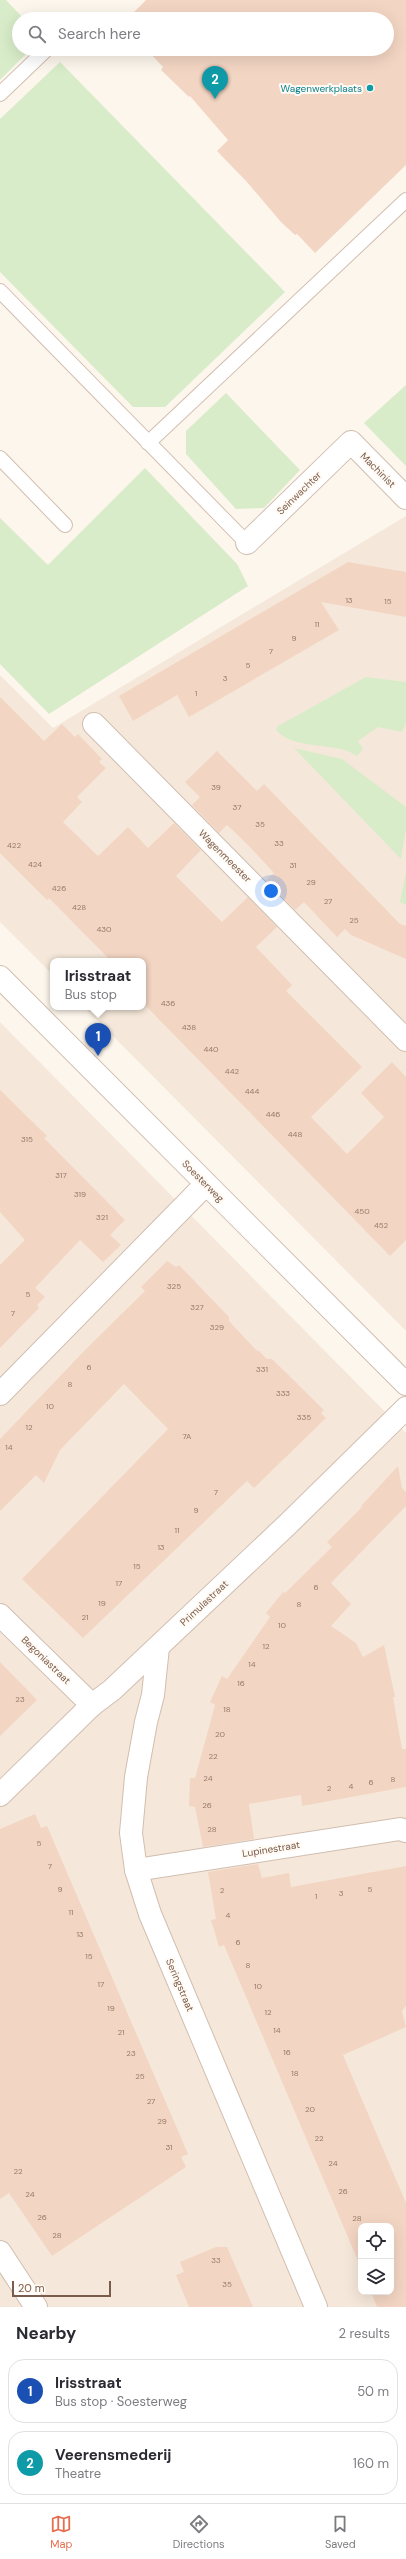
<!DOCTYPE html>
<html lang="en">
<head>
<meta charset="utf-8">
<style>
  :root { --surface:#fff; --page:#f7f7f7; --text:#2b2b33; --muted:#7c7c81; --line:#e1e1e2; --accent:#e76f51 }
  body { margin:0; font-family:"DM Sans",sans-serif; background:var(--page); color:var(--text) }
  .controls { position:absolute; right:12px; bottom:12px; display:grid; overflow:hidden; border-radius:8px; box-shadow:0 4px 16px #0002 }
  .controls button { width:36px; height:36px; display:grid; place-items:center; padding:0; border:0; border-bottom:1px solid var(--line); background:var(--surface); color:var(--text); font:20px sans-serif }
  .scale { position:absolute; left:12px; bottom:10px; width:99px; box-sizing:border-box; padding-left:4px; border:2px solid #7a5c4d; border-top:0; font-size:11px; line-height:14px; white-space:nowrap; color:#7a5c4d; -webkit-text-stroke:3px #fffaf3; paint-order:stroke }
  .you { position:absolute; left:271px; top:891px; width:14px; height:14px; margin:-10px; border:3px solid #fff; border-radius:50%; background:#1a73e8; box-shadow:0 0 0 6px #1a73e833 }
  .badge { display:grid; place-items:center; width:26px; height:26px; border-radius:50%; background:var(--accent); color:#fff; font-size:13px; font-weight:700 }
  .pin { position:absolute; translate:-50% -33px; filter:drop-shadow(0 1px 2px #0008) }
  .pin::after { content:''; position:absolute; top:21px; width:14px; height:12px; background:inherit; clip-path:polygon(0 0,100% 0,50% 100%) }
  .popup { position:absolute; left:50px; top:958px; width:96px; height:52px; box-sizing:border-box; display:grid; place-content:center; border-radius:8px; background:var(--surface); filter:drop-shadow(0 1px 3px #0005); font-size:13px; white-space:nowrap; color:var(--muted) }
  .popup b { font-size:15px; color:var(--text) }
  .popup::after { content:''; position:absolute; left:50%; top:100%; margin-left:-8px; border:8px solid transparent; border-top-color:var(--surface) }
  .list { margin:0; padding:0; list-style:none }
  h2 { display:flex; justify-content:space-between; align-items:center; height:52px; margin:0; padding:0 16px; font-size:17px }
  h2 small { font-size:13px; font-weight:400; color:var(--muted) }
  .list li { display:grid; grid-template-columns:26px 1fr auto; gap:12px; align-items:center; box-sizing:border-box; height:64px; margin:0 8px 8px; padding:0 8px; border:1px solid var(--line); border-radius:16px }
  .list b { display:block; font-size:15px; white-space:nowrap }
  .list p { margin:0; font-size:13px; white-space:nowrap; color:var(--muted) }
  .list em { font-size:13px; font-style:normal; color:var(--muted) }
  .icon { flex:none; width:22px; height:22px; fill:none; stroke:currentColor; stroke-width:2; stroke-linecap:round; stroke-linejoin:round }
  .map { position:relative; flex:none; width:406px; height:2307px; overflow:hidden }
  .search { position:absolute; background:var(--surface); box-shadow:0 4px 16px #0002; left:12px; right:12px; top:12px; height:44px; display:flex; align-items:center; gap:10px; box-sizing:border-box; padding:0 14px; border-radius:22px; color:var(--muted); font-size:15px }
  .sheet { height:196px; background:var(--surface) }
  nav { display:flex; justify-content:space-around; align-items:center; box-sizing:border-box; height:56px; border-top:1px solid var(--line); background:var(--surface); font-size:11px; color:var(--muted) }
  nav a { display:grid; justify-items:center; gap:2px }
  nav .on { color:var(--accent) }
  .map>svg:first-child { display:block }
</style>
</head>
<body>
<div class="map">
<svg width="406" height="2307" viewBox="0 0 406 2307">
  <rect width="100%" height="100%" fill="#fdf6ec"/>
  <g fill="#f5e8da" fill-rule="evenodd">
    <polygon points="406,516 406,1331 84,1007 143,1007 143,961 53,961 53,975 0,922 0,675 53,728"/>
    <path d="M 0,1022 L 406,1433 L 406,2307 L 0,2307 ZM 361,2226 L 391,2226 L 391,2292 L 361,2292 Z"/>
  </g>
  <g fill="#d8ecc9">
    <polygon points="0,0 6,0 24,19 19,19 19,49 31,49 0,80"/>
    <polygon points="60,62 285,292 165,407 133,407 0,272 0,119"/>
    <polygon points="406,385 406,466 364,423"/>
    <polygon points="226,393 300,470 264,508 236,509 186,454 186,431"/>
    <polygon points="145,468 237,564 248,586 49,714 0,664 0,518 48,565"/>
    <path d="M 366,677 L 406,682 L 406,723 L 402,732 L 378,727 L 358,741 L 363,749 L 357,756 C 336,741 294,751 276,730 L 278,726 Z"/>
    <polygon points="294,748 342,759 406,807 406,828 401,859"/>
    <polygon points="406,872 406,905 400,902"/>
  </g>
  <g fill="#f3d5c3">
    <polygon points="146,0 406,0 406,165 315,253 297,234 295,235 281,222 246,181 217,151 228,140 190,96 189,97 161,70 163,67 146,49 387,49 387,19 127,19"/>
    <polygon points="348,562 406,572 406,617 321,602 339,630 189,717 177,695 133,721 119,696"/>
    <polygon points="0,697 44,741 62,724 75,737 78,734 102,759 99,762 106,768 77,797 82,802 63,822 98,856 128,827 148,848 174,823 201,850 176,876 222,922 248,897 277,927 256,947 292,985 286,991 362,1067 311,1117 347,1154 384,1117 361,1093 392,1062 406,1077 406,1240 390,1256 143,1003 143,961 111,961 49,898 47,900 0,853"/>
    <polygon points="217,751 257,791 264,784 400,924 406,926 406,959 351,935 345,929 337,937 304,902 295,910 266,880 274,873 246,843 227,825 219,833 192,805 200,797 185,782"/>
    <polygon points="0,1090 47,1136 44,1138 125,1220 110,1235 121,1245 103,1262 80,1240 35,1288 45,1297 37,1305 39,1308 0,1348 0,1265 25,1240 0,1212"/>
    <polygon points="167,1261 176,1267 179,1265 229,1317 229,1321 257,1351 258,1350 267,1359 272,1359 324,1410 321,1413 326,1418 254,1488 247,1481 83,1638 22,1579 168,1429 124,1384 60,1450 44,1483 36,1475 0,1511 0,1439 87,1348 145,1291 141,1287"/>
    <polygon points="398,1466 402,1488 406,1492 406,1506 331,1583 351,1604 331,1626 356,1643 363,1657 384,1645 395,1697 393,1697 402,1749 406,1749 406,1787 302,1806 301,1795 249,1804 254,1839 203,1847 195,1807 189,1806 190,1778 195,1778 215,1705 210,1702 222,1676 227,1679 270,1617 266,1613 283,1592 285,1593 332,1547 327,1542 362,1507 361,1506"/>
    <polygon points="0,1662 37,1700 0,1736"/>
    <polygon points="35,1814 41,1828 47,1826 188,2154 181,2157 186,2167 52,2256 9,2193 0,2199 0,1829"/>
    <polygon points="258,1864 262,1878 289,1873 291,1887 406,1866 406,2006 402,2011 406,2027 343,2055 406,2203 406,2307 377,2307 371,2292 391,2292 391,2226 361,2226 361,2268 224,1945 219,1947 215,1933 211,1920 216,1919 208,1872"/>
    <polygon points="216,2247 227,2247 253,2307 189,2307 176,2275 184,2272 180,2262"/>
  </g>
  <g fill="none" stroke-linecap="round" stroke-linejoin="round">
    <g stroke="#d1beb0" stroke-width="16">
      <g id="service">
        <polyline points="0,94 47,49"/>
        <polyline points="0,291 247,543"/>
        <polyline points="148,443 406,200"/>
        <polyline points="0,458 65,525"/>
      </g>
    </g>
    <g stroke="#d1beb0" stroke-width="24">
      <g id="minor">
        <polyline points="247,543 351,442 406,498"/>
        <polyline points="94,724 406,1040"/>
        <polyline points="0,977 406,1384"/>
        <polyline points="0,1394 206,1184"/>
        <polyline points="0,1615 92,1705"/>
        <polyline points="158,1647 153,1695 146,1722 136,1777 131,1833 136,1870 150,1914 316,2307"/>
        <polyline points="0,1795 92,1705 112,1690 288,1524 406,1408"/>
        <polyline points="136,1870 400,1829 406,1831"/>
        <polyline points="0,2252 36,2307"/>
      </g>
    </g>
    <use href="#service" stroke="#fff" stroke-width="14"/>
    <use href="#minor" stroke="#fff" stroke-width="22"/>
  </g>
  <circle fill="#0f9aa8" stroke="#fffaf3" stroke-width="1.5" cx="370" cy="88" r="4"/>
  <g text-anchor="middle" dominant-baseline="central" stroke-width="4" stroke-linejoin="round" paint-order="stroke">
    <g font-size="8" fill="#987a6a">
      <text x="349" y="600">13</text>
      <text x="388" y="601">15</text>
      <text x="317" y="624">11</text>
      <text x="294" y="638">9</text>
      <text x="271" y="651">7</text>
      <text x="248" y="665">5</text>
      <text x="225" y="678">3</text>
      <text x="196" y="693">1</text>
      <text x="216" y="787">39</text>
      <text x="237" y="807">37</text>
      <text x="260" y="824">35</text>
      <text x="279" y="843">33</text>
      <text x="14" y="845">422</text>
      <text x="35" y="864">424</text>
      <text x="293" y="865">31</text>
      <text x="311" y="882">29</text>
      <text x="59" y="888">426</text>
      <text x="328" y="901">27</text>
      <text x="79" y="907">428</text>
      <text x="354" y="920">25</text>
      <text x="104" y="929">430</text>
      <text x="168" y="1003">436</text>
      <text x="189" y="1027">438</text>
      <text x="211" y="1049">440</text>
      <text x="232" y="1071">442</text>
      <text x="252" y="1091">444</text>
      <text x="273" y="1114">446</text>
      <text x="295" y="1134">448</text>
      <text x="27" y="1139">315</text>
      <text x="61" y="1175">317</text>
      <text x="80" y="1194">319</text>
      <text x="362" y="1211">450</text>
      <text x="102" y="1217">321</text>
      <text x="381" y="1225">452</text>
      <text x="174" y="1286">325</text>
      <text x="28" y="1294">5</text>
      <text x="197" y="1307">327</text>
      <text x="13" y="1313">7</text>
      <text x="217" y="1327">329</text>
      <text x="89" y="1367">6</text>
      <text x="262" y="1369">331</text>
      <text x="70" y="1384">8</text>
      <text x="283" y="1393">333</text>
      <text x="50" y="1406">10</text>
      <text x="304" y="1417">335</text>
      <text x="29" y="1427">12</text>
      <text x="187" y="1436">7A</text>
      <text x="9" y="1447">14</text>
      <text x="216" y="1492">7</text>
      <text x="196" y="1510">9</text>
      <text x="177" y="1530">11</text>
      <text x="161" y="1547">13</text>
      <text x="137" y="1566">15</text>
      <text x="119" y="1583">17</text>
      <text x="316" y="1587">6</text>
      <text x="102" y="1603">19</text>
      <text x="299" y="1604">8</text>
      <text x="85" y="1617">21</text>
      <text x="282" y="1625">10</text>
      <text x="266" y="1646">12</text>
      <text x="252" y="1664">14</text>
      <text x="241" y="1683">16</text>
      <text x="20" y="1699">23</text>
      <text x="227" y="1709">18</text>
      <text x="220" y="1734">20</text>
      <text x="213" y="1756">22</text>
      <text x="208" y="1778">24</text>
      <text x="393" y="1779">8</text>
      <text x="371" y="1782">6</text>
      <text x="351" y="1786">4</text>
      <text x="329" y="1788">2</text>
      <text x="207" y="1805">26</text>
      <text x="212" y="1829">28</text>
      <text x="39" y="1843">5</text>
      <text x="50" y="1866">7</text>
      <text x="60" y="1889">9</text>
      <text x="370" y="1889">5</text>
      <text x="222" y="1890">2</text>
      <text x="341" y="1893">3</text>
      <text x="316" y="1896">1</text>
      <text x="71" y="1912">11</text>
      <text x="228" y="1915">4</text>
      <text x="80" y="1934">13</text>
      <text x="238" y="1942">6</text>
      <text x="89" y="1956">15</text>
      <text x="248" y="1965">8</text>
      <text x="101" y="1984">17</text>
      <text x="258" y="1986">10</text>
      <text x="111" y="2008">19</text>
      <text x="268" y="2012">12</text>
      <text x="277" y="2030">14</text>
      <text x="121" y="2032">21</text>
      <text x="287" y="2052">16</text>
      <text x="131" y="2053">23</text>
      <text x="295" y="2073">18</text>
      <text x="140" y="2076">25</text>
      <text x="151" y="2101">27</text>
      <text x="310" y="2109">20</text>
      <text x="162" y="2121">29</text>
      <text x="319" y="2138">22</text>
      <text x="169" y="2147">31</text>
      <text x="333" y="2163">24</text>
      <text x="18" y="2171">22</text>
      <text x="343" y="2191">26</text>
      <text x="30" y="2194">24</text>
      <text x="42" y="2217">26</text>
      <text x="357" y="2218">28</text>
      <text x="57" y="2235">28</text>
      <text x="216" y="2260">33</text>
      <text x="227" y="2284">35</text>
    </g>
    <g font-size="10" fill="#0d838f" stroke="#fffaf3" text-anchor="end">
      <text x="362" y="88">Wagenwerkplaats</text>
    </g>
    <g font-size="10" fill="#7a5c4d" stroke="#fffaf3">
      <text transform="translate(378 470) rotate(45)">Machinist</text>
      <text transform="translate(299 493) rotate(-44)">Seinwachter</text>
      <text transform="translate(225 856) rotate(45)">Wagenmeester</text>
      <text transform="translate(203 1181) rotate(45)">Soesterweg</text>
      <text transform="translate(204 1603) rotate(-43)">Primulastraat</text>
      <text transform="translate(46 1660) rotate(44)">Begoniastraat</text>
      <text transform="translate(271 1849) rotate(-9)">Lupinestraat</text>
      <text transform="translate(180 1985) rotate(67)">Seringstraat</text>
    </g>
  </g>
</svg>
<div class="controls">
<button><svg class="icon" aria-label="locate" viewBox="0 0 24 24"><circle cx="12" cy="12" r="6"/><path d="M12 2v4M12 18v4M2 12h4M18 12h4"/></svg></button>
<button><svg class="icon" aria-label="layers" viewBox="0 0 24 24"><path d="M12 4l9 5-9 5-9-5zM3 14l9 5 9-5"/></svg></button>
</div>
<div class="scale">20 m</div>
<div class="you"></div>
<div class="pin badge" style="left:98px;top:1056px;background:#1a4fb4">1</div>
<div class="popup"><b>Irisstraat</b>Bus stop</div>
<div class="pin badge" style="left:215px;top:99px;background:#0f9aa8">2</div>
<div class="search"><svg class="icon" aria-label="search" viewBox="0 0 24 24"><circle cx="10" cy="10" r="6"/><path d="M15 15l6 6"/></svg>Search here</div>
</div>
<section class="sheet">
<h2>Nearby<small>2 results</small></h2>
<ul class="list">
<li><span class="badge" style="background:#1a4fb4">1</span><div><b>Irisstraat</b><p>Bus stop · Soesterweg</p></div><em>50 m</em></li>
<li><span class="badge" style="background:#0f9aa8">2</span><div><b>Veerensmederij</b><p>Theatre</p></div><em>160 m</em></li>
</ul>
</section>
<nav>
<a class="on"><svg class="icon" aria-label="map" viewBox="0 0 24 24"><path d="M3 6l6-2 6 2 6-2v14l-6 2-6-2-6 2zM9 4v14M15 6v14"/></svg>Map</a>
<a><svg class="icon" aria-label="directions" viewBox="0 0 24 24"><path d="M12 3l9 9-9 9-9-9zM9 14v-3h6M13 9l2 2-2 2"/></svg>Directions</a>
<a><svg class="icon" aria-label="saved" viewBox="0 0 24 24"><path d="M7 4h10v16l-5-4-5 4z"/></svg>Saved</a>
</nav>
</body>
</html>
